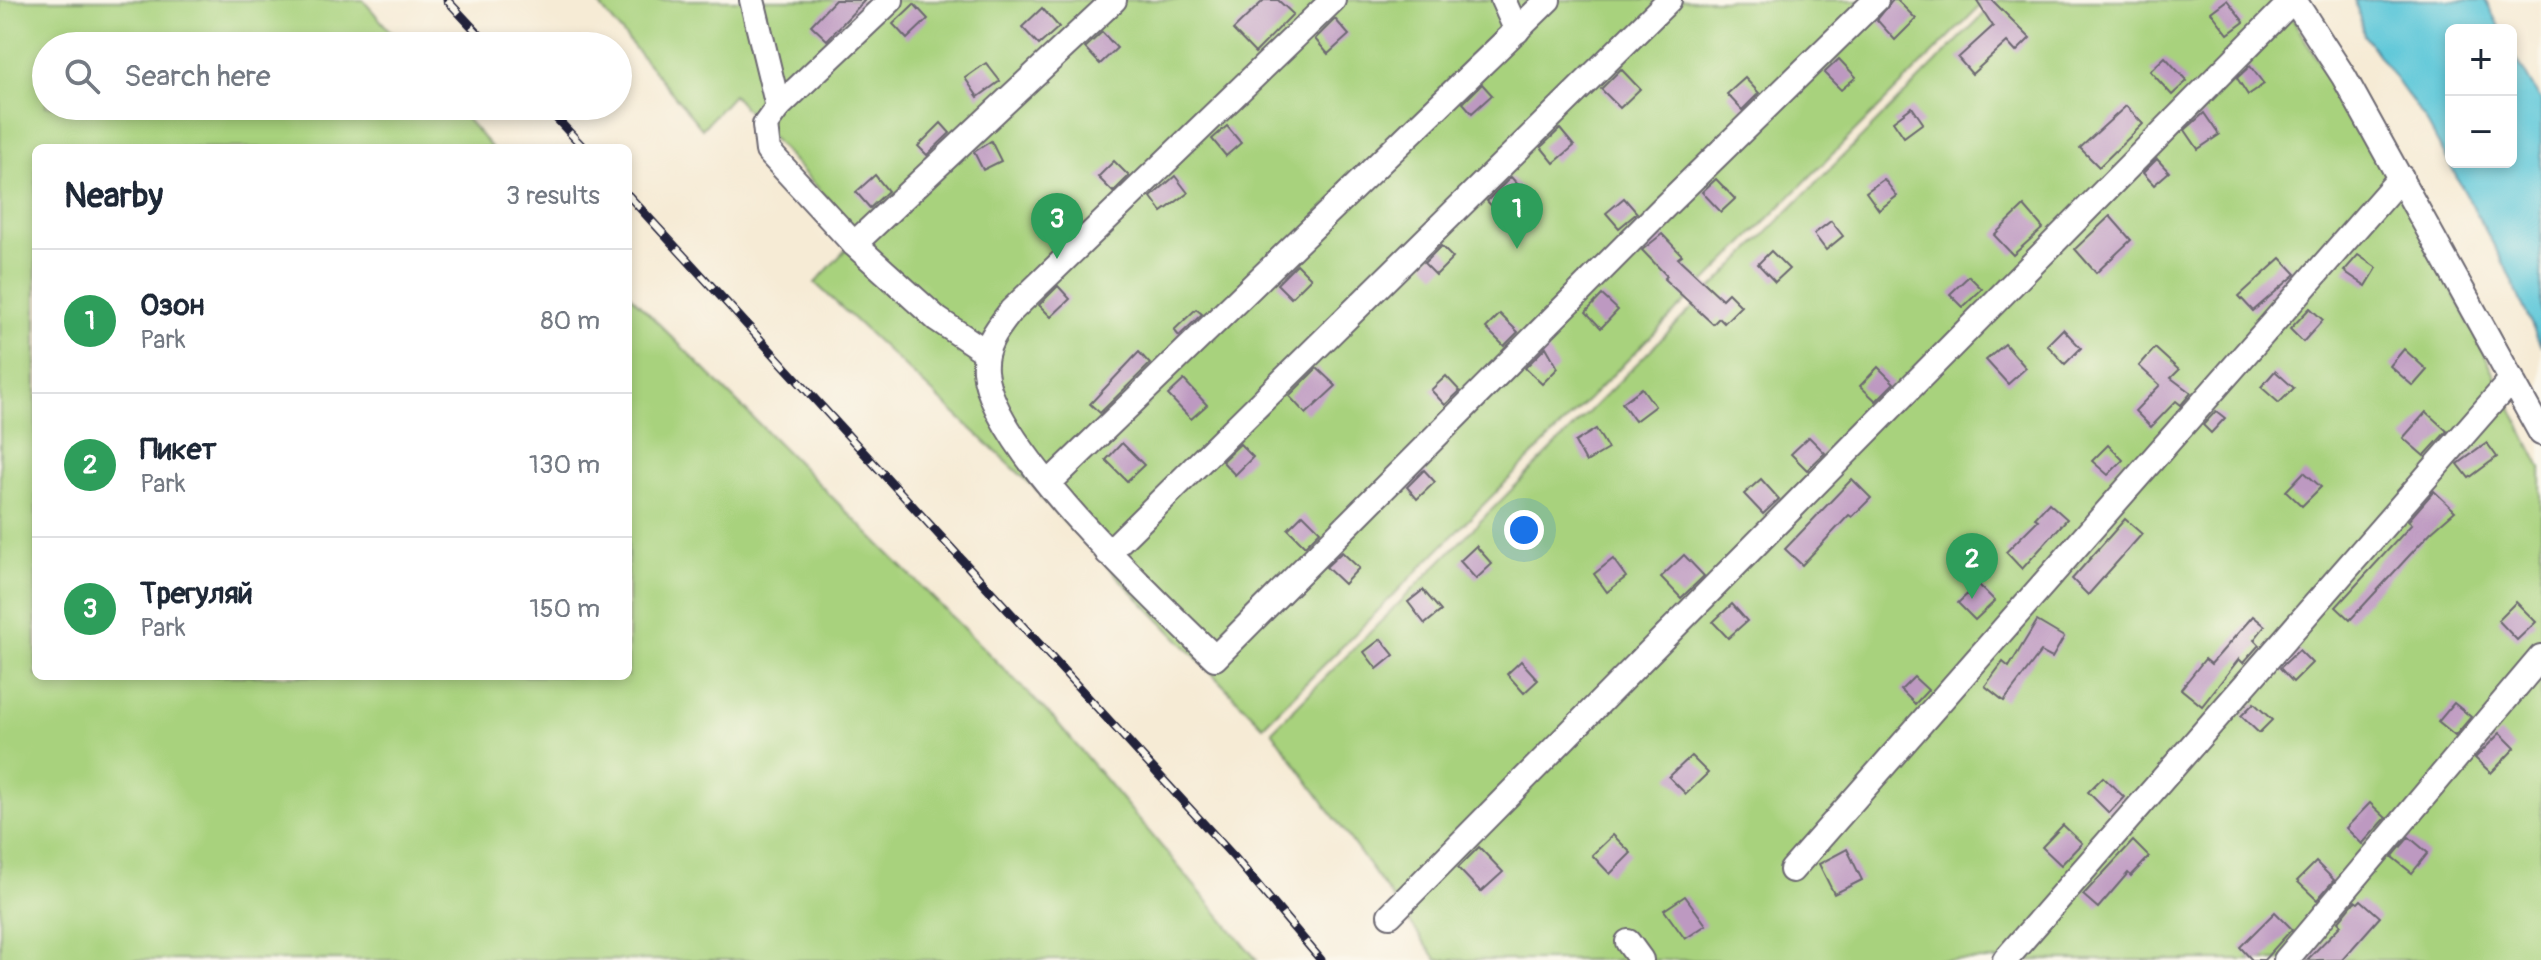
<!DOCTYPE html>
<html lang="en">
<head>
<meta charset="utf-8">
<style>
  :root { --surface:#fff; --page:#f6f6f7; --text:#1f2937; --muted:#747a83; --line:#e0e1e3; --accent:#c8321e }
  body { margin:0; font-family:Pangolin,sans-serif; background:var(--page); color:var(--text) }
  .controls { position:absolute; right:24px; top:24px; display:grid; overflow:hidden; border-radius:12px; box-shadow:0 4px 12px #0003 }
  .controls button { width:72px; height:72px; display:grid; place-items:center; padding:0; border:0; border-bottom:2px solid var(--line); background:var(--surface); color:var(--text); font:40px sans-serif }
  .you { position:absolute; left:1524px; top:530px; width:28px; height:28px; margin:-20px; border:6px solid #fff; border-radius:50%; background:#1a73e8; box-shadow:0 0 0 12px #1a73e833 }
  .badge { display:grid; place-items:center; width:52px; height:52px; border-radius:50%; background:var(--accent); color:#fff; font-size:26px; font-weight:700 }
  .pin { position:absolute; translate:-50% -66px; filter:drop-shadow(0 2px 4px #0008) }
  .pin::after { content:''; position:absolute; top:42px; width:28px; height:24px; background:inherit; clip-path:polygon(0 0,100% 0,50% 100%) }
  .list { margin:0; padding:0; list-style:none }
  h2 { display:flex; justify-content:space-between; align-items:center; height:104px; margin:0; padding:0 32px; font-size:34px }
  h2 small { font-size:26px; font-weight:400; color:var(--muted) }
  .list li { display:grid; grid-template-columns:52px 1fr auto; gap:24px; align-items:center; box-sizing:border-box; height:144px; padding:0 32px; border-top:2px solid var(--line) }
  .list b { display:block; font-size:30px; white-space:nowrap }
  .list p { margin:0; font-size:26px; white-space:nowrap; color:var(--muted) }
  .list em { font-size:26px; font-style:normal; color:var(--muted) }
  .icon { flex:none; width:44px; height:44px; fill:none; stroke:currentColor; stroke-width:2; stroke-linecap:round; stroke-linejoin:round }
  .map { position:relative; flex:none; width:2541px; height:960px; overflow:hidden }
  .search { position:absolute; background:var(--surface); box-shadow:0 4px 12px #0003; left:32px; top:32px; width:600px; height:88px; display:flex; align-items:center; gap:20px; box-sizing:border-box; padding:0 28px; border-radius:44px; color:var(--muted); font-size:30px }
  .panel { position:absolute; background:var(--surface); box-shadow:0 4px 12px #0003; left:32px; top:144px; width:600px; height:536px; border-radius:12px }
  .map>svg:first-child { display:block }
</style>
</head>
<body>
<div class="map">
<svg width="2541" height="960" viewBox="0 0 2541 960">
  <rect width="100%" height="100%" fill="#fbf7ec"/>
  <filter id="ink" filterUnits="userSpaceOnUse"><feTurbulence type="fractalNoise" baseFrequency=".0125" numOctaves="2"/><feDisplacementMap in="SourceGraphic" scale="16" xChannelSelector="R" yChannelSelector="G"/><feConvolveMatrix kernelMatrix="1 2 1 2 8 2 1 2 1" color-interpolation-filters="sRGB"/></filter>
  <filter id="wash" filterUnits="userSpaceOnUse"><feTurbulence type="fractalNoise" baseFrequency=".006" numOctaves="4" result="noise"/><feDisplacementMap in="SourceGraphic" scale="32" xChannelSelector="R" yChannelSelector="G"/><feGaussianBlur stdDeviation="1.8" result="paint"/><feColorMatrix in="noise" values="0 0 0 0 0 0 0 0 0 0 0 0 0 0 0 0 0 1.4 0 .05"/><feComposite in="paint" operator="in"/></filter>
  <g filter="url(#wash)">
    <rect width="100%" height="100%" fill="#f6ebd5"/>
    <g fill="#a8d27d" stroke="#657a5c" stroke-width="2">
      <polygon points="0,0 363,0 403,46 46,46 46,106 455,106 492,148 36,148 36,676 628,676 628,293 1056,721 1257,960 0,960"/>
      <polygon points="595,0 1541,0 1038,491 815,283 860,234 733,95 702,129"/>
      <polygon points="1551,0 1986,0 1263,726 1040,497"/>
      <polygon points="1998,0 2281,0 2432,249 2541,468 2541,960 1437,960 1272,731"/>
    </g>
    <polygon fill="#5ec8d9" stroke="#40758a" stroke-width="2" points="2355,0 2485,0 2501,30 2451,30 2451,162 2511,162 2511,49 2541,101 2541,346 2505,266 2426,121 2364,35"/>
    <g id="blocks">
      <g fill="#bd99c1">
        <polygon points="835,0 865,0 827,40 811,25"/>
        <polygon points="1264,0 1278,0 1293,14 1255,53 1233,30"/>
        <polygon points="1893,0 1897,0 1916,19 1895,40 1877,20"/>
        <polygon points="1976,0 1992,0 2030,38 2016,52 2007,42 1972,74 1958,58 1993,26"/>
        <polygon points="2227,0 2244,22 2228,34 2211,12"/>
        <polygon points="914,4 928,19 907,39 893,24"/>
        <polygon points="1042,8 1059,27 1039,45 1022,27"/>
        <polygon points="1335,19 1349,35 1328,54 1315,39"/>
        <polygon points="1102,32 1117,48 1100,64 1085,48"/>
        <polygon points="2165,57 2187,81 2172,95 2150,71"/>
        <polygon points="1839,59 1856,77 1841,90 1824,73"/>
        <polygon points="986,63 1000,81 978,97 965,78"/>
        <polygon points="2250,66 2264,84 2248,95 2237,78"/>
        <polygon points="1621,69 1640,89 1620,108 1601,89"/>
        <polygon points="1745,78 1759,93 1742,110 1727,94"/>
        <polygon points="1482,84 1492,95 1472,113 1463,103"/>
        <polygon points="2126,106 2143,124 2099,167 2080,148"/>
        <polygon points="1912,107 1923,123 1904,137 1893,121"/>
        <polygon points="2204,113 2219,135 2198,149 2185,130"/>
        <polygon points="941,123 950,133 927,155 918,146"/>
        <polygon points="1227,126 1241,143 1226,156 1212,139"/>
        <polygon points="1560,129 1574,146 1554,163 1541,147"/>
        <polygon points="991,141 1001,161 983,170 974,152"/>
        <polygon points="2157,159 2169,172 2154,185 2143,173"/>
        <polygon points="1114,161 1129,176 1113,192 1098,177"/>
        <polygon points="875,175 888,191 870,208 856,192"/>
        <polygon points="1175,176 1188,193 1162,212 1151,197"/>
        <polygon points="1511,177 1528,196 1503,218 1487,201"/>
        <polygon points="1716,179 1735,199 1721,212 1702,192"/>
        <polygon points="1884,179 1897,196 1879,210 1866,192"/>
        <polygon points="1624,198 1637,213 1619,228 1606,213"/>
        <polygon points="2024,206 2043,228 2013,255 1994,235"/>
        <polygon points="1060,211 1076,227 1057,246 1041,230"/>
        <polygon points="2110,216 2131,240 2096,273 2075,249"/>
        <polygon points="1831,221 1843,236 1826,250 1814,234"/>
        <polygon points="1662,234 1682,255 1678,258 1722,299 1728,293 1741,306 1724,323 1719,318 1713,324 1664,279 1667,276 1642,250"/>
        <polygon points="1441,246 1453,258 1436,275 1424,263"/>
        <polygon points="1771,251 1789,269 1775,282 1758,264"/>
        <polygon points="2358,255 2377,268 2366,286 2344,271"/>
        <polygon points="2281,258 2296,274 2253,311 2239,296"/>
        <polygon points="1297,264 1311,278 1291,298 1277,284"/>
        <polygon points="1969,276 1982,289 1963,307 1950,294"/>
        <polygon points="1058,286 1070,299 1051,317 1039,305"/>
        <polygon points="1602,295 1618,310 1601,328 1586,312"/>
        <polygon points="2310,308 2323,320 2303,342 2290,329"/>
        <polygon points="1196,309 1202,314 1179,336 1174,330"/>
        <polygon points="1500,314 1518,332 1504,346 1486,328"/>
        <polygon points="2063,329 2081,348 2065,364 2047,345"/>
        <polygon points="2005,344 2026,368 2008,384 1986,360"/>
        <polygon points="1546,347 1558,368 1542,384 1525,368"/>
        <polygon points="2155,348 2179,370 2171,378 2191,393 2181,405 2176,401 2151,427 2135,411 2160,385 2139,366"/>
        <polygon points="2404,349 2427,370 2413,386 2390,366"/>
        <polygon points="1139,352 1150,364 1100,413 1090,404"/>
        <polygon points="1878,367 1894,383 1876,401 1860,386"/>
        <polygon points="1317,368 1336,386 1306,414 1289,396"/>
        <polygon points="2275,371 2294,388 2279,403 2261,387"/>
        <polygon points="1446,376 1460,391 1445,405 1431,390"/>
        <polygon points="1184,380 1207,405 1191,419 1168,395"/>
        <polygon points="1642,388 1655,406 1635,421 1622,403"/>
        <polygon points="2216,411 2225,418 2211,433 2203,425"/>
        <polygon points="2426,412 2447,431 2424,456 2403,438"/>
        <polygon points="1596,429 1608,449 1586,462 1575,442"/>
        <polygon points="1809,437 1825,453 1807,470 1791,454"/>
        <polygon points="1122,443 1144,465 1127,481 1106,460"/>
        <polygon points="2487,443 2497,457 2469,478 2458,464"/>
        <polygon points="1240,444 1253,457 1235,475 1222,461"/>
        <polygon points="2108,445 2123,460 2108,475 2092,461"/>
        <polygon points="1424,470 1435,482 1417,499 1407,487"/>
        <polygon points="2304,472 2321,487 2302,506 2286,491"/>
        <polygon points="1761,479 1779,499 1763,514 1744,494"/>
        <polygon points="1852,479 1871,498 1852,517 1849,515 1802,565 1785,549"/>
        <polygon points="2434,491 2455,511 2431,532 2350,620 2336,607 2412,524 2408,521"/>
        <polygon points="2049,503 2067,519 2022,569 2006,552 2038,520 2035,518"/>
        <polygon points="1303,514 1320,531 1305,546 1288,529"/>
        <polygon points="2125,519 2142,534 2088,595 2072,579"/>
        <polygon points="1476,546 1492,564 1476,579 1460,561"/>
        <polygon points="1342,552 1359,568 1344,584 1326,567"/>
        <polygon points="1684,555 1704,576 1681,598 1661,577"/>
        <polygon points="1613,559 1626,577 1607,592 1594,574"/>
        <polygon points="1978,584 1995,601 1975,620 1958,603"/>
        <polygon points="1423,590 1441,611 1425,624 1408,602"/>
        <polygon points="2516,602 2536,622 2517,640 2498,620"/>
        <polygon points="1732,604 1747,621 1728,638 1713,622"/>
        <polygon points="2253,616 2265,626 2254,640 2259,645 2243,663 2239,659 2202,706 2181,689 2205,659 2211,664"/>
        <polygon points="2037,621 2064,637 2052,658 2041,652 2004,701 1985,686 2003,662 2009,667"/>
        <polygon points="1381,639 1394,655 1377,669 1364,652"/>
        <polygon points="2299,650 2312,663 2293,682 2280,668"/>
        <polygon points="1521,661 1538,680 1524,693 1507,674"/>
        <polygon points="1914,677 1928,690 1915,704 1901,690"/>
        <polygon points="2254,703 2272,720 2259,733 2241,716"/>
        <polygon points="2454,703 2471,717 2455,736 2438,722"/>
        <polygon points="2500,733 2515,748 2491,773 2475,758"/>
        <polygon points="1691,756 1708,773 1686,794 1669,777"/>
        <polygon points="2103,777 2124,797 2109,813 2088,792"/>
        <polygon points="2370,803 2386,818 2362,844 2346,828"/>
        <polygon points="2063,825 2082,843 2061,865 2042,847"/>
        <polygon points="1613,835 1631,853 1610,874 1592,855"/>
        <polygon points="2409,837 2428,853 2412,873 2392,857"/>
        <polygon points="2133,841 2149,857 2131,876 2128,873 2098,908 2083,895"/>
        <polygon points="1479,847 1503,872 1481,892 1458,868"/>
        <polygon points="1847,849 1862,880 1834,894 1819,864"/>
        <polygon points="2316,862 2334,880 2317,900 2297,881"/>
        <polygon points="1685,896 1706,925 1685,939 1664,910"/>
        <polygon points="2361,900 2380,917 2342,960 2307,960 2341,925 2338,922 2355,901 2358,903"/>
        <polygon points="2275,912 2292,929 2264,960 2252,960 2240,947"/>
      </g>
    </g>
  </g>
  <g filter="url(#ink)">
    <use href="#blocks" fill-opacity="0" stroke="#6c6871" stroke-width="2"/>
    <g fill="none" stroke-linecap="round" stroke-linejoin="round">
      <g stroke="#6c6871" stroke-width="28">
        <g id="minor">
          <polyline points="752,0 778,107 891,0"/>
          <path d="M 1333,0 L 1011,311 C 997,329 983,346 985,371 C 992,449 1157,601 1215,658 L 1664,207 L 1876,0"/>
          <polyline points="1503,0 1517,31"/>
          <polyline points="2294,0 2344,77 2541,433"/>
          <polyline points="778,107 765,125 768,151 854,244 937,319 986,352"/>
          <polyline points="854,244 1114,0"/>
          <polyline points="1049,483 1548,0"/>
          <polyline points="1108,553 1669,0"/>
          <polyline points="1792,870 2401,177"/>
          <polyline points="1390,915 2293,0"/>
          <polyline points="1628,942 1641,960"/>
          <polyline points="2005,960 2512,379"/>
          <polyline points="2286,960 2541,657"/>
        </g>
      </g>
      <use href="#minor" stroke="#fff" stroke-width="24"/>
      <g stroke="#22223b" stroke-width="9">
        <g id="rail">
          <polyline points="447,0 490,46"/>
          <polyline points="545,106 584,148"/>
          <polyline points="628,195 1234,857 1321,960"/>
        </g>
      </g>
      <use href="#rail" stroke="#fbf7ec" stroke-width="6" stroke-dasharray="18" stroke-linecap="butt"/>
    </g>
  </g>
</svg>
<div class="controls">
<button>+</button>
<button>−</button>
</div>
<div class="you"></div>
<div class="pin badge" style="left:1517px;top:249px;background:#2e9e5b">1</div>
<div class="pin badge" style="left:1972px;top:599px;background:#2e9e5b">2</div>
<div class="pin badge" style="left:1057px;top:259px;background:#2e9e5b">3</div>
<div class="search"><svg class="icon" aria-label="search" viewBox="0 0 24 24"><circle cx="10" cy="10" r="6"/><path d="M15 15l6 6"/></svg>Search here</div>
<section class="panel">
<h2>Nearby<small>3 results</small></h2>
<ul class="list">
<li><span class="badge" style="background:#2e9e5b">1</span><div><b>Озон</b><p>Park</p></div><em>80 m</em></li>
<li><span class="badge" style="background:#2e9e5b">2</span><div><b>Пикет</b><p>Park</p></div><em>130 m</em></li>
<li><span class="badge" style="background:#2e9e5b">3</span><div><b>Трегуляй</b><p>Park</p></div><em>150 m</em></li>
</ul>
</section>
</div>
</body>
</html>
